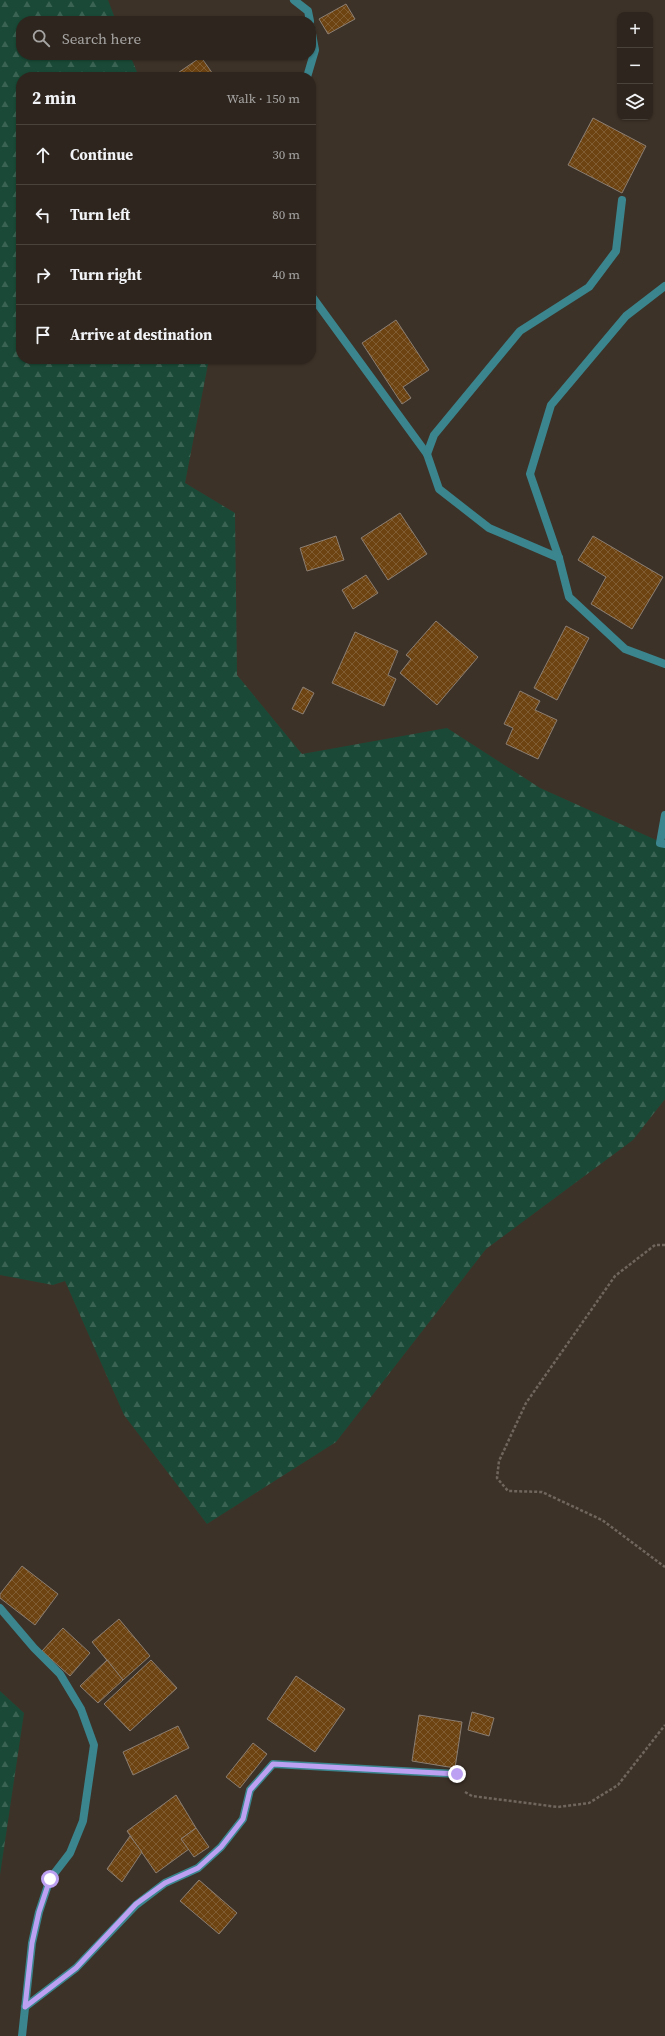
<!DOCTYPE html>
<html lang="en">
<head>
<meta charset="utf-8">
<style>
  :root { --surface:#2e261e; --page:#362e27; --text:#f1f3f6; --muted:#a7a5a4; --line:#49433c }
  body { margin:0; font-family:"Source Serif 4",serif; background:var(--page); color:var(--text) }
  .controls { position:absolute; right:12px; top:12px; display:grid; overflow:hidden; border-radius:8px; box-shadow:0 1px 3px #0004 }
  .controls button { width:36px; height:36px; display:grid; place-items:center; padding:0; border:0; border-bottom:1px solid var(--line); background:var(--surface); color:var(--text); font:20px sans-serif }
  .stop { position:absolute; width:12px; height:12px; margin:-9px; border:3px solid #bca0f2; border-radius:50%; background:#fff }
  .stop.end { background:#bca0f2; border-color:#fff; box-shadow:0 1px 4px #0008 }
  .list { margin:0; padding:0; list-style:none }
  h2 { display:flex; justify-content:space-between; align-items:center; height:52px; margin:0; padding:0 16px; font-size:17px }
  h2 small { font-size:13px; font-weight:400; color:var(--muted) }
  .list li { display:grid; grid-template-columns:26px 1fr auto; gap:12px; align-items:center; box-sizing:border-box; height:60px; padding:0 16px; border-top:1px solid var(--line) }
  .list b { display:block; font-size:15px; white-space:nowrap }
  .list em { font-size:13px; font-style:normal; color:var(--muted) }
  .icon { flex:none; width:22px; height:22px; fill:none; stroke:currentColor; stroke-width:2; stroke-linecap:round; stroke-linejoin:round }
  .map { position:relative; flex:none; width:665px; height:2036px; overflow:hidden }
  .search { position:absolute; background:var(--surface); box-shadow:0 1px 3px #0004; left:16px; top:16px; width:300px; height:44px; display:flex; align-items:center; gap:10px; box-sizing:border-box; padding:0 14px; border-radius:16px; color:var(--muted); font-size:15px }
  .panel { position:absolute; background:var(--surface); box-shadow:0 1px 3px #0004; left:16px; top:72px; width:300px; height:292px; border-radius:16px }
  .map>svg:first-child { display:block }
</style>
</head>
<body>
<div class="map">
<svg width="665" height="2036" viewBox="0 0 665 2036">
  <defs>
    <pattern id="forest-firs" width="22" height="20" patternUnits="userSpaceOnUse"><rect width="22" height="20" fill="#1a4a37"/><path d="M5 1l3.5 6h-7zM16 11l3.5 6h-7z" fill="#3b6353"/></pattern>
    <pattern id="building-cross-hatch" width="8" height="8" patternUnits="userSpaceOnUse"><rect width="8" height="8" fill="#6c4311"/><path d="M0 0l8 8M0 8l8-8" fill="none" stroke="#805d32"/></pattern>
  </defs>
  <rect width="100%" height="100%" fill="#3d3228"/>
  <g fill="url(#forest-firs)">
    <polygon points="0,0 108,0 116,21 21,21 21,55 130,55 139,77 21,77 21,359 209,359 185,483 235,513 237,675 302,754 447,728 540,788 665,844 665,1099 633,1140 486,1249 336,1442 207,1524 124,1415 65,1281 53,1285 0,1275"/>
    <polygon points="0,1691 24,1713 0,1875"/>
  </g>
  <g fill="url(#building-cross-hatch)" stroke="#8b7e72">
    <polygon points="346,4 355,19 328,34 319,19"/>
    <polygon points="201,57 215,77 172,77"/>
    <polygon points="593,118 646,146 622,193 568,165"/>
    <polygon points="396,320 429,370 403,387 411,398 402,404 362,343"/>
    <polygon points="400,513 427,554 388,580 361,538"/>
    <polygon points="336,536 344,560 307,571 300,548"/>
    <polygon points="593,536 663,577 632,629 591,604 606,577 578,560"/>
    <polygon points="366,575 378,593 353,609 342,590"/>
    <polygon points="436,621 478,657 437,705 400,673 411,659 406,655"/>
    <polygon points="566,626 589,638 557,700 534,688"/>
    <polygon points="355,632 398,651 388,675 396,679 384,706 332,683"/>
    <polygon points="303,687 314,693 303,714 292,709"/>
    <polygon points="520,691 540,701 535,710 557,720 538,759 506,744 513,728 504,724"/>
    <polygon points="22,1566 58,1594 35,1625 0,1598 0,1594"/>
    <polygon points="119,1619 150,1656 123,1680 92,1642"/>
    <polygon points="63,1628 90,1653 70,1676 42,1651"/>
    <polygon points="107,1660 123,1680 98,1703 80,1686"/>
    <polygon points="151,1660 177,1688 130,1731 104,1704"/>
    <polygon points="296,1676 345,1709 315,1752 267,1719"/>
    <polygon points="472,1712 494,1718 489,1736 468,1730"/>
    <polygon points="419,1715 462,1722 455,1768 412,1761"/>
    <polygon points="178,1726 189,1748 133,1775 123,1752"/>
    <polygon points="253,1743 267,1754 240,1788 226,1777"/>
    <polygon points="176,1795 196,1828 181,1839 189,1849 156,1873 127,1831"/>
    <polygon points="196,1828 209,1847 194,1857 181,1839"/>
    <polygon points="130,1836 142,1852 122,1882 107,1869"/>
    <polygon points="199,1880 237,1913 219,1934 180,1901"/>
  </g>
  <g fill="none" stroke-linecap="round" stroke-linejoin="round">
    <g stroke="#70665d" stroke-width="2.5" stroke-dasharray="3 2" stroke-linecap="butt">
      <polyline points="665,1245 655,1245 615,1276 526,1403 499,1461 497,1478 508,1491 542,1492 602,1520 665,1567"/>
      <polyline points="465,1792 472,1796 558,1807 589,1803 618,1785 665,1725"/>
    </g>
    <g stroke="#3b858e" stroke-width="8">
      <polyline points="294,0 308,11 310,21"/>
      <polyline points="307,77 315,50 311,28"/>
      <polyline points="665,286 626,316 551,405 530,474 559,558 569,597 625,649 665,664"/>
      <polyline points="311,295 427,454"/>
      <polyline points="559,558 489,528 439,489 427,454 434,435 520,331 589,287 616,251 622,200"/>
      <polyline points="665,815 660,843 665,844"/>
      <polyline points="0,1608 34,1648 60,1674 81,1709 94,1745 83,1821 70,1853 50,1879 39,1912 32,1943 22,2036"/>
      <polyline points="25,2007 76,1968 136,1905 165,1883 198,1868 221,1847 243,1819 250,1790 273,1764 457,1774"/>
    </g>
  </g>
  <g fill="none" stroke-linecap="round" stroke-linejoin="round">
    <polyline stroke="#bca0f2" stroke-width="5" points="50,1879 39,1912 32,1943 25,2007 76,1968 136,1904 165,1883 198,1868 221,1847 243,1819 250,1790 273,1764 457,1774"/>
  </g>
</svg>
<div class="controls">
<button>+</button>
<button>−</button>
<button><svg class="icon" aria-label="layers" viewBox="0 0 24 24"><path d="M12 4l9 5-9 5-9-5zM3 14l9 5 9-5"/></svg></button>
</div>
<div class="stop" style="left:50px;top:1879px"></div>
<div class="stop end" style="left:457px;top:1774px"></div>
<div class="search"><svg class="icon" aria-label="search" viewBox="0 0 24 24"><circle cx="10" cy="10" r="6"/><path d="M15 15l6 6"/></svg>Search here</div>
<section class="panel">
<h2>2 min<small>Walk · 150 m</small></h2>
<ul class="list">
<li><svg class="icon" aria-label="ahead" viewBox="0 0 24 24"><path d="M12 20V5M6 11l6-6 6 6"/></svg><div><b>Continue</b></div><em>30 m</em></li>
<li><svg class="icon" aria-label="left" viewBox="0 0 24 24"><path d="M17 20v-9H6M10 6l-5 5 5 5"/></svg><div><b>Turn left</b></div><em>80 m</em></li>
<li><svg class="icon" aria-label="right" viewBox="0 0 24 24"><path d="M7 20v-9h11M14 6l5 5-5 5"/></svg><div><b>Turn right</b></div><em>40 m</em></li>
<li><svg class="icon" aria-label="arrive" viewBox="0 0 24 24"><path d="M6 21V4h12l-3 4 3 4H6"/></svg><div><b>Arrive at destination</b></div></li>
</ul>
</section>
</div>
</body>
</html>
